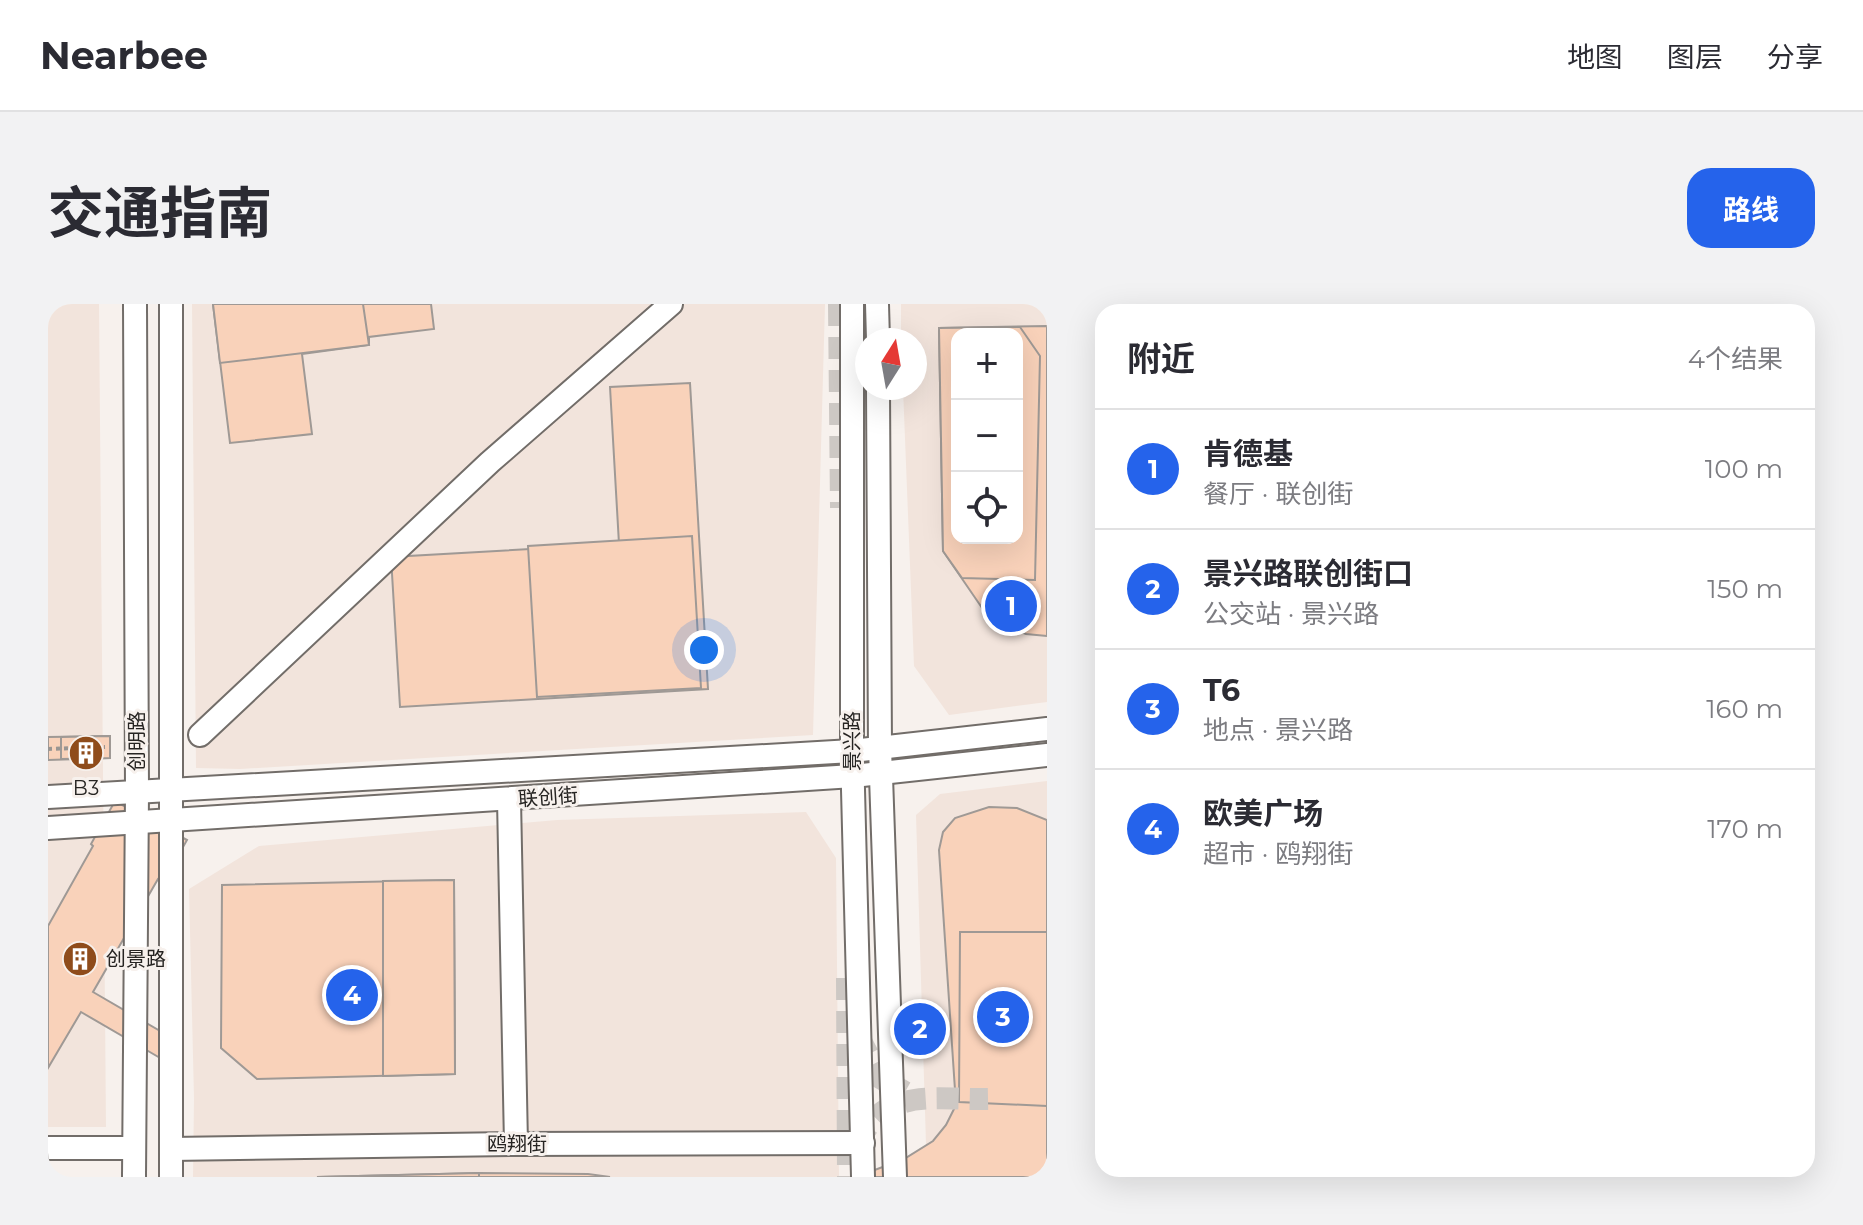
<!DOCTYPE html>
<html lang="zh">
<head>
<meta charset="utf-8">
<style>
  :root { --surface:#fff; --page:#f2f2f3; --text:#2b2b33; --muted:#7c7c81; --line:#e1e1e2; --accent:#2563eb }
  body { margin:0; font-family:Montserrat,"Noto Sans SC",sans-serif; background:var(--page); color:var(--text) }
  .controls { position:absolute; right:24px; top:24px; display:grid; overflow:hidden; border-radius:16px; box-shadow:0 8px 32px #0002 }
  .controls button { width:72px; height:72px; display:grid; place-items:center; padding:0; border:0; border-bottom:2px solid var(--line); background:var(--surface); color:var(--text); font:40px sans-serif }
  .compass { position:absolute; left:807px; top:24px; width:72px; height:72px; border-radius:50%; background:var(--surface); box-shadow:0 8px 32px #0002; rotate:11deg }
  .you { position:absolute; left:656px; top:346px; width:28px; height:28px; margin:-20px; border:6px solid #fff; border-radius:50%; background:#1a73e8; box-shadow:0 0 0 12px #1a73e833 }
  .badge { display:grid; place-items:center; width:52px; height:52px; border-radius:50%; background:var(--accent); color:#fff; font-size:26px; font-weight:700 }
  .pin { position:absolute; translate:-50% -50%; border:4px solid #fff; box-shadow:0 2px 8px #0006 }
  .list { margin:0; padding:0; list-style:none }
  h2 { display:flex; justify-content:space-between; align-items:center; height:104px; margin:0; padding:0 32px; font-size:34px }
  h2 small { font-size:26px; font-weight:400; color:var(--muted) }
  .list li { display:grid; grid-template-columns:52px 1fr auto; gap:24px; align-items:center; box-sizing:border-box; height:120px; padding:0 32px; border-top:2px solid var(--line) }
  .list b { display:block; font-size:30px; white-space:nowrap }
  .list p { margin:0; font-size:26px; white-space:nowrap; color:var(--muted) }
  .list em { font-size:26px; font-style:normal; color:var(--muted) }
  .icon { flex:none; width:44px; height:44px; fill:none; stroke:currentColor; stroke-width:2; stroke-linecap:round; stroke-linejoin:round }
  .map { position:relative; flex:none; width:999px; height:873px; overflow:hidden; border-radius:24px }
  header { display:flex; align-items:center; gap:48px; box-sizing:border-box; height:112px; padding:0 40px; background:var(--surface); border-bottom:2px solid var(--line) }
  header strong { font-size:38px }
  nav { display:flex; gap:44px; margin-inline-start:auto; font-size:28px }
  .intro { display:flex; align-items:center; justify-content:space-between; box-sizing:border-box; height:192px; padding:0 48px }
  h1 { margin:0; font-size:56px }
  .button { padding:20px 36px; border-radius:24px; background:var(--accent); color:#fff; font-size:28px; font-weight:700 }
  main { display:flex; gap:48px; padding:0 48px }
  aside { flex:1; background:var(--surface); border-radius:24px; box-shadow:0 8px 32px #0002 }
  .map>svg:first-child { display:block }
</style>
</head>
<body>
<header>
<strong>Nearbee</strong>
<nav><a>地图</a><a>图层</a><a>分享</a></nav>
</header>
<div class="intro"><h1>交通指南</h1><a class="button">路线</a></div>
<main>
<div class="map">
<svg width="999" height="873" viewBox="0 0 999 873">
  <rect width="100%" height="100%" fill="#f7f1ed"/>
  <g fill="#f2e4dc" fill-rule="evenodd">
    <polygon points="0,0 51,0 58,823 0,823"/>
    <polygon points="144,0 777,0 765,431 192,465 148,464"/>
    <path d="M 853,0 L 999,0 L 999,398 L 901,411 L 866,362 L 855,84 L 867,84 L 867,36 L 853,36 ZM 909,30 L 969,30 L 969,234 L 909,234 Z"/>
    <polygon points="999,477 999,873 879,873 868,511 892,490"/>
    <polygon points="758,508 788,554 791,873 145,873 146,794 141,585 211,542 509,516"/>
  </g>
  <g fill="#f9d2ba" stroke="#9f9995" stroke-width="2" fill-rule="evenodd">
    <polygon points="165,0 383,0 386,25 321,33 321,41 254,50 264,130 182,139"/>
    <polygon points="165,0 315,0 321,41 172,59"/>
    <path d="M 999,22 L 999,332 L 978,330 L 943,317 L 895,247 L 891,24 ZM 909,30 L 969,30 L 969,234 L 909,234 Z"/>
    <path d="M 972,23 L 992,52 L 987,276 L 914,274 L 895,247 L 891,24 ZM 909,30 L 969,30 L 969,234 L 909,234 Z"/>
    <polygon points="642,79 660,385 352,403 343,253 571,240 562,83"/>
    <polygon points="644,232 653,384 489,393 480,242"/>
    <polygon points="62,432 62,454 0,456 0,433"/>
    <polygon points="62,432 62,454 13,455 13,433"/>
    <polygon points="67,497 139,536 116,577 110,575 45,688 131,738 119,758 33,708 0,764 0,622 45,542 43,540"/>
    <polygon points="941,503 969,504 999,516 999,873 808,873 856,855 885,837 898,821 908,801 891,546 895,528 907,514"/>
    <polygon points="406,576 407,770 209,775 173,744 174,581"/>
    <polygon points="406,576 407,770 335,772 335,577"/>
    <polygon points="912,628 999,628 999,802 911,798"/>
    <polygon points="431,869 540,870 562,873 269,873"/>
    <polygon points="431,869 431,873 269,873"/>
  </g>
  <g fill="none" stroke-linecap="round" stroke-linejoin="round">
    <g stroke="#cdc8c4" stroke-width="22" stroke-dasharray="22 11" stroke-linecap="butt">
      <polyline points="791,0 793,204"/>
      <polyline points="799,674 800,873"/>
      <polyline points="810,731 832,774 857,788"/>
      <path d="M 809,841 C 836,782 885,796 940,795"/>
    </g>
    <g stroke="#726d69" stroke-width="26">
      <g id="minor">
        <polyline points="123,0 123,873"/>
        <polyline points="804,0 804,447 815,873"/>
        <polyline points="829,0 830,36"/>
        <polyline points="830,84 832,444 847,873"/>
        <polyline points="152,431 442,158 623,0"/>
        <polyline points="0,493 804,447 999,425"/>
        <polyline points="461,496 468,840"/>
        <polyline points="0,524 805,472 999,451"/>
        <polyline points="0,844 86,844"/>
        <polyline points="123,845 468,840 815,839"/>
        <polyline points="86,873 89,488 87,0"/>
      </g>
    </g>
    <polyline stroke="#999592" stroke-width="4" stroke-dasharray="4 4" stroke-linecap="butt" points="0,445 57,443"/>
    <use href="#minor" stroke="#fff" stroke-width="22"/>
  </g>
  <defs>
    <g id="building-disc" transform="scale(1.8)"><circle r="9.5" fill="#8f4c1b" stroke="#f7f1ed"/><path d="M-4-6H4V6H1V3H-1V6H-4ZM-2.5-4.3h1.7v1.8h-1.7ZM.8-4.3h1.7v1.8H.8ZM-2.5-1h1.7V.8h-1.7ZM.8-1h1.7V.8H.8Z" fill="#fff"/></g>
  </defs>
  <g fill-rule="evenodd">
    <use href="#building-disc" x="38" y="449"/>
    <use href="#building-disc" x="32" y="655"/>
  </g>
  <g text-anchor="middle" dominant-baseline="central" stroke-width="6" stroke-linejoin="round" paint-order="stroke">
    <g font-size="20" fill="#262422" stroke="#f7f1ed">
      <text transform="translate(89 437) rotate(-90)">创明路</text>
      <text transform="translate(804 437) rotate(-90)">景兴路</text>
      <text transform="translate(500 493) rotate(-4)">联创街</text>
      <text x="469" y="840">鸥翔街</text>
    </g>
    <g font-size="20" fill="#262422" stroke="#f7f1ed">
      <text x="38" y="484">B3</text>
      <text x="58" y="655" text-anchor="start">创景路</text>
    </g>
  </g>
</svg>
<div class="controls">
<button>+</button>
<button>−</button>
<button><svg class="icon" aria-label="locate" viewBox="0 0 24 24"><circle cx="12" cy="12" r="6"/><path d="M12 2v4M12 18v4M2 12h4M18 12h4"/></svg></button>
</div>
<svg class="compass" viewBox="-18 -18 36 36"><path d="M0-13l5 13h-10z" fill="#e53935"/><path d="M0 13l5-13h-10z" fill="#7c7c81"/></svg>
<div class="you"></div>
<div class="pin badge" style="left:963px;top:302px">1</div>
<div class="pin badge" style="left:872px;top:725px">2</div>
<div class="pin badge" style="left:955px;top:713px">3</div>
<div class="pin badge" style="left:304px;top:691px">4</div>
</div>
<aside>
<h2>附近<small>4个结果</small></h2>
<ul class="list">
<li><span class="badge">1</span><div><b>肯德基</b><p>餐厅 · 联创街</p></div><em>100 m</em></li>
<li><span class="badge">2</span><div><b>景兴路联创街口</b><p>公交站 · 景兴路</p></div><em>150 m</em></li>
<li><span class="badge">3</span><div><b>T6</b><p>地点 · 景兴路</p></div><em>160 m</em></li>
<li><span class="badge">4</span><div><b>欧美广场</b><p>超市 · 鸥翔街</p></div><em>170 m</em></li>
</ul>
</aside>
</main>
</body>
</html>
